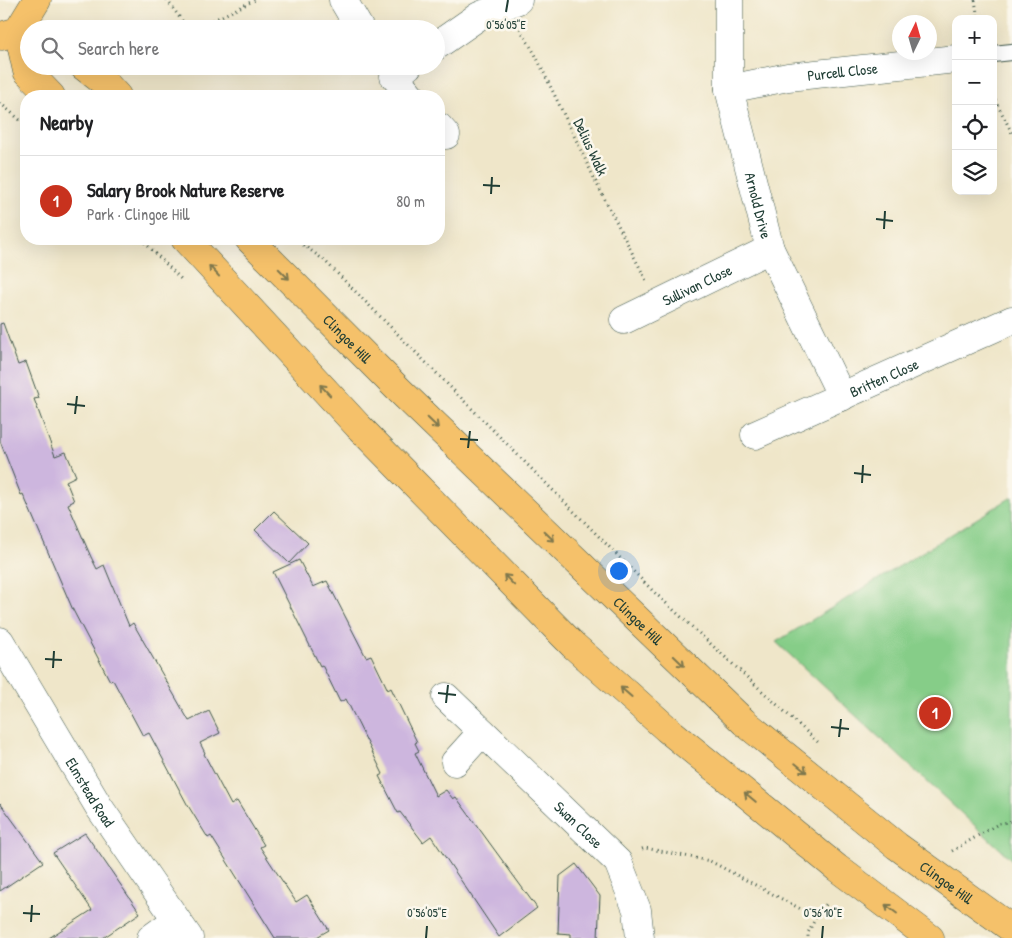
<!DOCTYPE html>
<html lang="en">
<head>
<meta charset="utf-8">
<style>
  :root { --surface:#fff; --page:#f6f6f6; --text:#202124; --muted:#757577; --line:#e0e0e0; --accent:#c8321e }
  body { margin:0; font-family:"Patrick Hand",sans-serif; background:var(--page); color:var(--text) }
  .controls { position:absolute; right:15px; top:15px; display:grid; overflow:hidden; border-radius:10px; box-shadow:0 5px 20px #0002 }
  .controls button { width:45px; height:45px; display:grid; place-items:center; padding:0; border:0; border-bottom:1px solid var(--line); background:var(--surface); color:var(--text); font:25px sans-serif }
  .compass { position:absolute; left:892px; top:15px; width:45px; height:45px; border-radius:50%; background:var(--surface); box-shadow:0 5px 20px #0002; rotate:5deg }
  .you { position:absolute; left:618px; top:570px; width:18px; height:18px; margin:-12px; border:4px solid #fff; border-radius:50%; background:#1a73e8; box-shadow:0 0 0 8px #1a73e833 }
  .badge { display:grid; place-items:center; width:32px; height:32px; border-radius:50%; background:var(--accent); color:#fff; font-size:16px; font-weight:700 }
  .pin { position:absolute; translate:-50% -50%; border:2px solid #fff; box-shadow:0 1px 5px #0006 }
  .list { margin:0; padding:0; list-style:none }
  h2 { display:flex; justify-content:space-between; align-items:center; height:65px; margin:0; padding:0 20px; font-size:21px }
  h2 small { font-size:16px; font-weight:400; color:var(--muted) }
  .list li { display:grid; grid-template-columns:32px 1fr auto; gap:15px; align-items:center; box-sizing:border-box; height:90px; padding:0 20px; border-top:1px solid var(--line) }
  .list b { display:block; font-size:19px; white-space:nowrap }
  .list p { margin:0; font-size:16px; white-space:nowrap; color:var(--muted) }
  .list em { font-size:16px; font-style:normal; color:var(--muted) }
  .icon { flex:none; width:28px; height:28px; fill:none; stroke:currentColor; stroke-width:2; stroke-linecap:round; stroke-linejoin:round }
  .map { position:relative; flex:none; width:1012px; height:938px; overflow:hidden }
  .search { position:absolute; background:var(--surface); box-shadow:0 5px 20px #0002; left:20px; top:20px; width:425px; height:55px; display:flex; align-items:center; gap:12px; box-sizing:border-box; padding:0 18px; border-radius:28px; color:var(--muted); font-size:19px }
  .panel { position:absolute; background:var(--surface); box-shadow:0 5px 20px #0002; left:20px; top:90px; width:425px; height:155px; border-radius:20px }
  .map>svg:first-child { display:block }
</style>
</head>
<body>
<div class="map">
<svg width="1012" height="938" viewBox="0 0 1012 938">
  <rect width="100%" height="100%" fill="#fbf7ec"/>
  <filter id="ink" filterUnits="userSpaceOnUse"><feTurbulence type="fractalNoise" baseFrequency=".02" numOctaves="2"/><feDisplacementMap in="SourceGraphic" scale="10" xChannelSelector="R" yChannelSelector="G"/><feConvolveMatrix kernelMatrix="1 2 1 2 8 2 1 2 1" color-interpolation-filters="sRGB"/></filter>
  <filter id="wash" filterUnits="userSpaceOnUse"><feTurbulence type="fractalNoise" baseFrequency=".0096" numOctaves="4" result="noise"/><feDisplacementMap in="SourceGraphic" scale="20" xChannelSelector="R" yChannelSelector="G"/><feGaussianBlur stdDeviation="1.12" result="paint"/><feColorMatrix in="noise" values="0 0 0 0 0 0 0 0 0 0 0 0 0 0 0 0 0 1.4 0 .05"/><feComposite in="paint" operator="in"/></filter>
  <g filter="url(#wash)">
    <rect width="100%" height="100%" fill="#efe6c9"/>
    <polygon fill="#86cd88" stroke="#52855e" points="1012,497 1012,860 776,642"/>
    <g id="blocks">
      <g fill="#cdb6de">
        <polygon points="3,323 18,365 26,362 39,398 34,399 55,456 66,452 76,476 66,481 74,501 68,504 91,557 97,569 104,565 129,626 133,623 189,721 209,711 220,733 200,743 205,753 204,754 231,805 237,801 264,845 260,847 296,902 307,895 329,930 315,938 275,938 211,836 208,838 187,804 149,733 143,736 113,680 110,681 73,610 23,494 21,495 0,441 0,324"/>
        <polygon points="274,511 308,543 289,563 255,530"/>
        <polygon points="299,560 313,587 327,581 366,657 371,655 388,690 391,688 417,742 415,743 419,751 415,753 436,796 446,790 453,799 456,797 537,908 499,937 431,836 423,842 400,812 398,813 379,776 383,774 346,699 340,702 322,665 320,666 273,572"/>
        <polygon points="0,803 43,862 0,891"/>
        <polygon points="85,833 140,913 103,938 49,938 92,910 53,853"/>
        <polygon points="576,864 600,896 598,938 571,938 571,934 558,933 560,876"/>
      </g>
    </g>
  </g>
  <g filter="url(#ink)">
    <use href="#blocks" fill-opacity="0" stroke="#3e564a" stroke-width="1"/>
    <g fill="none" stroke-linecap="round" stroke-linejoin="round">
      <g stroke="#3e564a" stroke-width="18">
        <polyline id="lane" points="993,54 1012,52"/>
      </g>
      <g stroke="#3e564a" stroke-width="29">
        <g id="street">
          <polyline points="343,0 360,29"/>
          <path id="s1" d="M 729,0 L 729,89 L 770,249 L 842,397"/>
          <polyline points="436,46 479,16 518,0"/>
          <polyline points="408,66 394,76 411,96"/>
          <path id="s2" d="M 729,89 L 788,77 L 956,59"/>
          <polyline points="439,127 446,135"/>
          <path id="s3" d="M 624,320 L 770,249"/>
          <path id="s4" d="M 755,435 L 1012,320"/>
          <path id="s5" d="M 0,641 L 99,807 L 189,938"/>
          <path id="s6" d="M 446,697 L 618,862 L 637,910 L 640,938"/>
          <polyline points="455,762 482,732"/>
          <polyline points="151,938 176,920"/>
        </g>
      </g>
      <g stroke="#3e564a" stroke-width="29">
        <g id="primary">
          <polyline points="18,31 27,71 51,96"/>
          <polyline points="1,36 18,31 37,0"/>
          <polyline points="83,66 105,83 117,96"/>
          <polyline points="185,239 358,426 573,645 667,729 837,868 930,938"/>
          <path id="s7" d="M 249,239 L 398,389 L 744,722 L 897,846 L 1012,929"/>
        </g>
      </g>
      <g stroke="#3e564a" stroke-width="3" stroke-dasharray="1 4" stroke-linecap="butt">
        <polyline points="167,0 188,29"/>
        <polyline points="975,0 978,19"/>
        <polyline points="195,29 255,0"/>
        <polyline points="520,29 535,54 597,184 646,280"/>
        <polyline points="993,96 1012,133"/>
        <polyline points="0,103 26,125"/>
        <polyline points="141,239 183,281"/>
        <polyline points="295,239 324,260 654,592 820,744"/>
        <polyline points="642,849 645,848 710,861 816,917 808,933 808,938"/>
        <polyline points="952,851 998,824 1012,821"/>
        <polyline points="816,917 828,902"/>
      </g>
      <use href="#lane" stroke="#fff" stroke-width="16"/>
      <use href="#street" stroke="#fff" stroke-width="28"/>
      <use href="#primary" stroke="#f5c16b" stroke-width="28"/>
    </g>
    <defs><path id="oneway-shaft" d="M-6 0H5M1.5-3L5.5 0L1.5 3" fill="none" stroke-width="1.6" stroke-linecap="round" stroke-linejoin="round" transform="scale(1.25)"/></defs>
    <g stroke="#7f784d">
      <use href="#oneway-shaft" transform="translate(214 271) rotate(-133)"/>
      <use href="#oneway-shaft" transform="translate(284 274) rotate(45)"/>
      <use href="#oneway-shaft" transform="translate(325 390) rotate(-133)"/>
      <use href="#oneway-shaft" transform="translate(433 423) rotate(44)"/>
      <use href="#oneway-shaft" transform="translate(549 536) rotate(44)"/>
      <use href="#oneway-shaft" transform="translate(509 580) rotate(-134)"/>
      <use href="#oneway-shaft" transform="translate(679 661) rotate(44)"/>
      <use href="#oneway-shaft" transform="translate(626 692) rotate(-139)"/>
      <use href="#oneway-shaft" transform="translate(801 768) rotate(39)"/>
      <use href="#oneway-shaft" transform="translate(750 797) rotate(-140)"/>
      <use href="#oneway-shaft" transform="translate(891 909) rotate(-143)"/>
    </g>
  </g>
  <path fill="none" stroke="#1f3d34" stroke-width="2" d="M 506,12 L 508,0M 483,185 L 500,186M 491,194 L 492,177M 876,219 L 893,221M 884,229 L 885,211M 67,404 L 85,406M 75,414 L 77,396M 460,439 L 478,440M 468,448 L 470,431M 854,473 L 871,475M 862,483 L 863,465M 45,659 L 62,660M 53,668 L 54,651M 438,693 L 456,695M 446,703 L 448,685M 831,727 L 849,729M 839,737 L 841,719M 23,913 L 40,914M 31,922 L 32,905M 426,938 L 427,926M 822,938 L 823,926"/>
  <g text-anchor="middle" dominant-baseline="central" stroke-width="5" stroke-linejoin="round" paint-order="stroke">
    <g font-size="15" fill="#1f3d34" stroke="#fbf7ec">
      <text stroke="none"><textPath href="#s2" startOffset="115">Purcell Close</textPath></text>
      <text transform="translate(591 147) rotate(65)">Delius Walk</text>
      <text stroke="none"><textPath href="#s1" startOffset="209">Arnold Drive</textPath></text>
      <text stroke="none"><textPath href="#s3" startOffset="81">Sullivan Close</textPath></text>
      <text stroke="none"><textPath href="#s7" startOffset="140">Clingoe Hill</textPath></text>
      <text stroke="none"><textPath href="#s4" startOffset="141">Britten Close</textPath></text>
      <text stroke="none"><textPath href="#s7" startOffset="545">Clingoe Hill</textPath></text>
      <text stroke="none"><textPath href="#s5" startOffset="176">Elmstead Road</textPath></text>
      <text stroke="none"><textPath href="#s6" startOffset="184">Swan Close</textPath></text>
      <text stroke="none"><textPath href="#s7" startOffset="950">Clingoe Hill</textPath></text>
    </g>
  </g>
  <g font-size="12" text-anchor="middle" fill="#1f3d34" stroke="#fbf7ec" stroke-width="5" stroke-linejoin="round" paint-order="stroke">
    <text x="506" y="29">0°56'05"E</text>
    <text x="427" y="917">0°56'05"E</text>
    <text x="823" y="917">0°56'10"E</text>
  </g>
</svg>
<div class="controls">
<button>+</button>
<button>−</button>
<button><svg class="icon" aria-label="locate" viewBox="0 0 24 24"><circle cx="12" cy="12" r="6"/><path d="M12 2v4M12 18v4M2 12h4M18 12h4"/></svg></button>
<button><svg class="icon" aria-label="layers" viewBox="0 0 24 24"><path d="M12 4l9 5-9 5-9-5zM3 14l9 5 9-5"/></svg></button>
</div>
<svg class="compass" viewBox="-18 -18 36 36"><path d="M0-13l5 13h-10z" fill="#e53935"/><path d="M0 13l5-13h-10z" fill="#757577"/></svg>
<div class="you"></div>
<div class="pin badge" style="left:935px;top:713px">1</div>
<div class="search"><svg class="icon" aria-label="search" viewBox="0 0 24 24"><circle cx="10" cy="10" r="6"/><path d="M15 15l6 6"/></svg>Search here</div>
<section class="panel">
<h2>Nearby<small></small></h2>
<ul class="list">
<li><span class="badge">1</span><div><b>Salary Brook Nature Reserve</b><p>Park · Clingoe Hill</p></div><em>80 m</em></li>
</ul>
</section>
</div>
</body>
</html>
